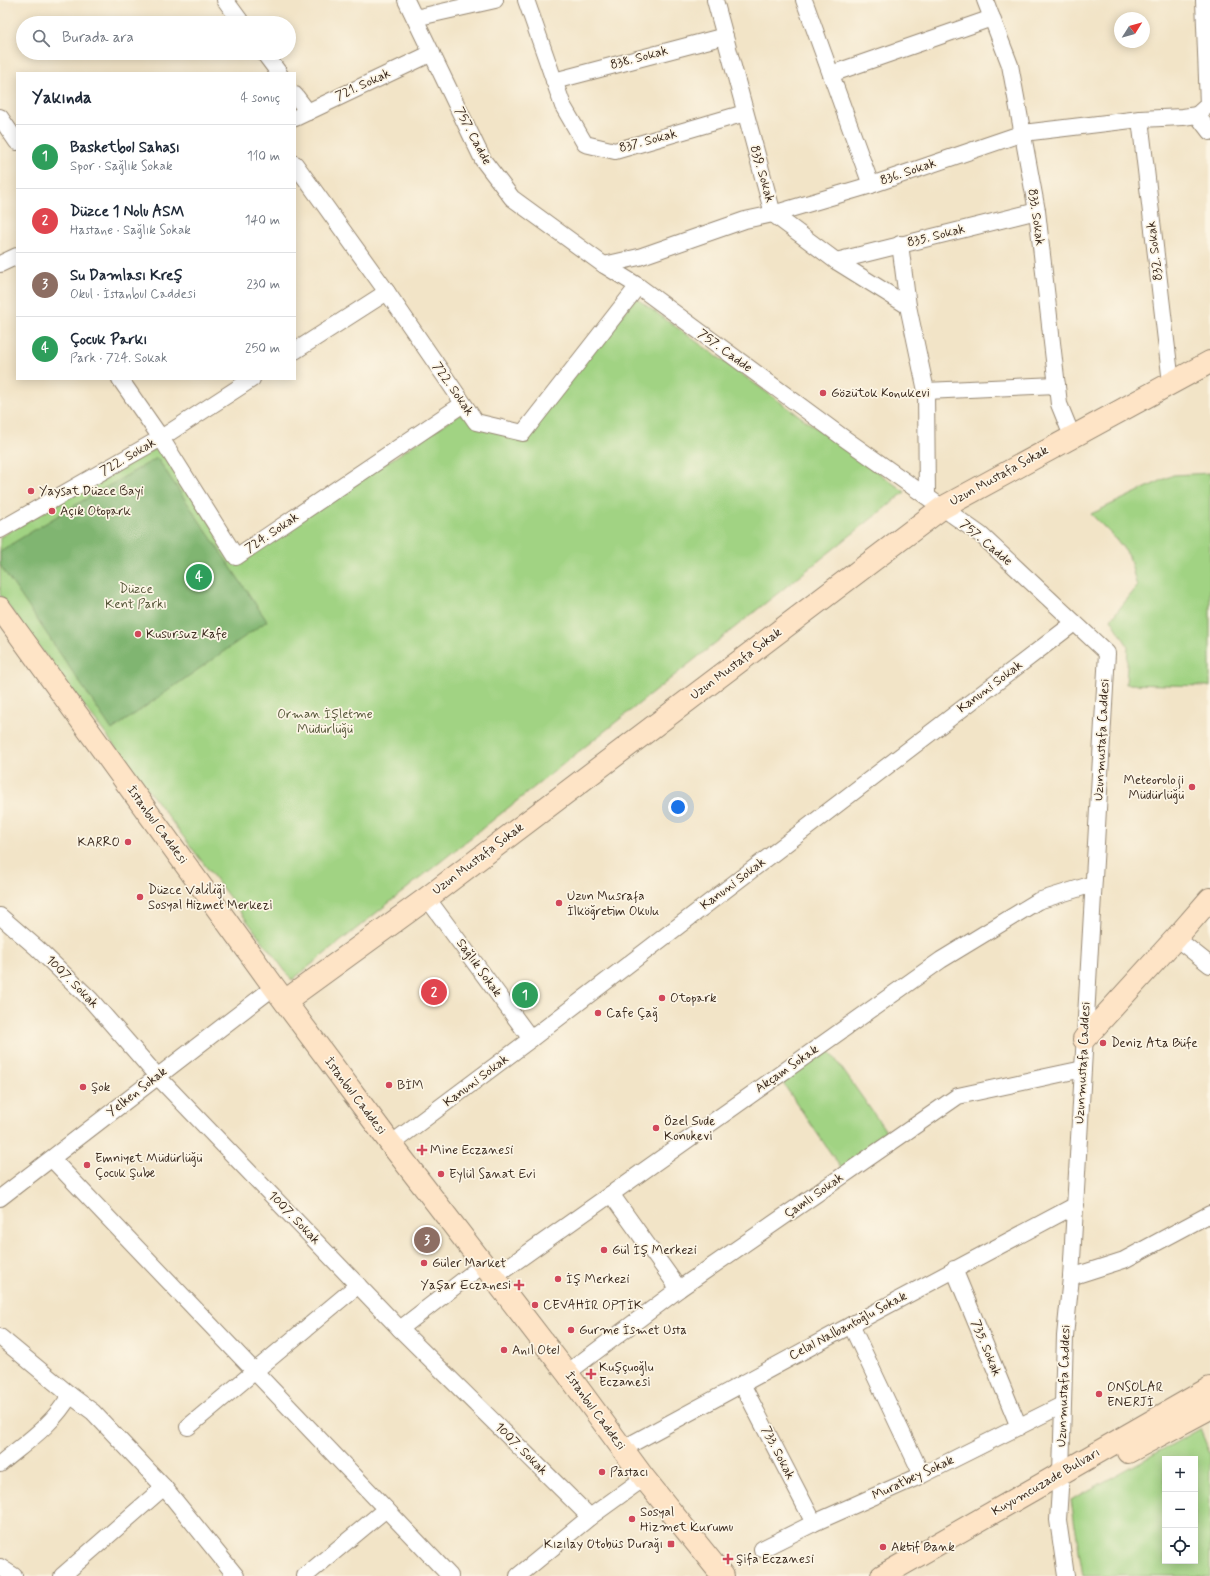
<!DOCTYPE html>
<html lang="tr">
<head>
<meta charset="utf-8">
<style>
  :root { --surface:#fff; --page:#f6f6f7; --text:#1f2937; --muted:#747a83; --line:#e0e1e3; --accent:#b45309 }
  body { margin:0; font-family:Mynerve,sans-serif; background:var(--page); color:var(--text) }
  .controls { position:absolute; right:12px; bottom:12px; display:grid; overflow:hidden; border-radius:0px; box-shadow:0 2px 10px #0003 }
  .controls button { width:36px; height:36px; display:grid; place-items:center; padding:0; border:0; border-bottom:1px solid var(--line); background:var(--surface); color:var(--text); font:20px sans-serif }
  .compass { position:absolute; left:1114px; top:12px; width:36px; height:36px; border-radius:50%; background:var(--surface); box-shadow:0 2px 10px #0003; rotate:53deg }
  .you { position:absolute; left:678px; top:807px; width:14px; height:14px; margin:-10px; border:3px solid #fff; border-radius:50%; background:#1a73e8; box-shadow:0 0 0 6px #1a73e833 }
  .badge { display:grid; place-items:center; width:26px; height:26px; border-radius:50%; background:var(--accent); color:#fff; font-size:13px; font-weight:700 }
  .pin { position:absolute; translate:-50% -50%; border:2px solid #fff; box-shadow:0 1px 4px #0006 }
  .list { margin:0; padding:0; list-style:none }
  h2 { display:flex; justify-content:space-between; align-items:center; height:52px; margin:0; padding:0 16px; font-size:17px }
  h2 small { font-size:13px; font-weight:400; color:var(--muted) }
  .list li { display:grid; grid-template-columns:26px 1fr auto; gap:12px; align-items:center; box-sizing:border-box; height:64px; padding:0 16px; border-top:1px solid var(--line) }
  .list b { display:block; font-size:15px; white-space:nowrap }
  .list p { margin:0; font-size:13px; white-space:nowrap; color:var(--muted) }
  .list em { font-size:13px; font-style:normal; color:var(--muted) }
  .icon { flex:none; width:22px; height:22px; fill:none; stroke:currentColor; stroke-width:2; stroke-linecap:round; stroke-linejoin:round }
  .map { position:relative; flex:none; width:1210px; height:1576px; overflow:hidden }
  .search { position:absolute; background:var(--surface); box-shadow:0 2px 10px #0003; left:16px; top:16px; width:280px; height:44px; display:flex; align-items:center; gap:10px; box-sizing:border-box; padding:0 14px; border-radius:22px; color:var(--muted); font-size:15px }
  .panel { position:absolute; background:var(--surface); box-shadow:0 2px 10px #0003; left:16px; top:72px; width:280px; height:308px; border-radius:0px }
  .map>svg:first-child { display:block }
</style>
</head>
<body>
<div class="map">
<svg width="1210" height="1576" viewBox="0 0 1210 1576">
  <rect width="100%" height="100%" fill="#fcf5e5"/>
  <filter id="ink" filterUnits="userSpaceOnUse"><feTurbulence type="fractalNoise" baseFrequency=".025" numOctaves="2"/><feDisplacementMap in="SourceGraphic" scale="8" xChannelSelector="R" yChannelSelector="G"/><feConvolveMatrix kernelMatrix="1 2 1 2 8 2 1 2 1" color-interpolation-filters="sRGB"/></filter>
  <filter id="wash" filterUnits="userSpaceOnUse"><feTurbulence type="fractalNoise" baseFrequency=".012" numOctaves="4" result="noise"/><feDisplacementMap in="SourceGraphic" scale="16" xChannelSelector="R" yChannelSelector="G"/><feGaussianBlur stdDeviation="0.9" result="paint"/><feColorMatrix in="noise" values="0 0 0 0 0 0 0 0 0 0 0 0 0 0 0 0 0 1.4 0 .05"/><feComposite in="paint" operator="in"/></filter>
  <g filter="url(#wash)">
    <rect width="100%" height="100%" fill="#f2e4c7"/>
    <g fill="#a1d383" stroke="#6e7e50" fill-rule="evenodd">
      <polygon points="636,298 905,492 292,980 0,595 0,537 158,447 237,562 460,414 521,438"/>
      <polygon points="1210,473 1210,687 1207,686 1126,684 1128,646 1111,619 1137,587 1129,556 1117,540 1091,514 1173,475"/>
      <polygon points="824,1043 893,1141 845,1174 778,1076"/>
      <path d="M 1200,1429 L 1210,1453 L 1210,1576 L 1083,1576 L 1071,1500 ZM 1165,1459 L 1195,1459 L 1195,1561 L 1165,1561 Z"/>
    </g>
    <polygon fill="#80b571" stroke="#5e7048" points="157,458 267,621 112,730 0,565 0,551 77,504"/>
  </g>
  <g filter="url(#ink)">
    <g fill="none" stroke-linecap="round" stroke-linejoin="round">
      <g stroke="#968772" stroke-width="18">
        <g id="street">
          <polyline points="225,0 242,23"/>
          <polyline points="406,0 483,160 512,198 604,265 638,286 841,436 981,535 1107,653 1071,1277 1065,1336 1061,1473 1058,1520 1066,1576"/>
          <polyline points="526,0 563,106 585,144 615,151 745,113"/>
          <polyline points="715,0 773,214 836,261 908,306"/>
          <polyline points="804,0 871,185"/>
          <polyline points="985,0 1010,65 1037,211 1059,404 1072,436"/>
          <polyline points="415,18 495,0"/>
          <polyline points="264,53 279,73"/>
          <polyline points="831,74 992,18"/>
          <polyline points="554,81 725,36"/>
          <polyline points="295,95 308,112"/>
          <polyline points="1197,115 1208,105 1204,0"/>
          <polyline points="0,117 17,142"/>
          <polyline points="295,118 432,53"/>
          <polyline points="1140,119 1171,383"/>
          <polyline points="295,164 387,292"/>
          <polyline points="900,244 908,306 926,391 927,496"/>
          <polyline points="836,261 1037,211"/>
          <polyline points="0,264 17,256"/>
          <polyline points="604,265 639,257 745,220 773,214 871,185 1023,133 1140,119 1183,117 1197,115 1210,132"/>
          <polyline points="295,351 387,292 476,422 523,433 638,286"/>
          <polyline points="120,379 161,438 236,557 463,404"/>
          <polyline points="926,391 1057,385"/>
          <polyline points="0,530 161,438 252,379"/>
          <polyline points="427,898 531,1039"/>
          <polyline points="0,916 37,948 90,999 157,1076 400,1329 590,1517"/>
          <polyline points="1176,938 1210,965"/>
          <polyline points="391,1144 531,1039 1074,623"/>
          <polyline points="52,1159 450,1576"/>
          <polyline points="611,1194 679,1289"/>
          <polyline points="0,1198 274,987"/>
          <polyline points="954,1269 1019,1427"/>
          <polyline points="494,1277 941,960 1038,901 1093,884"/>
          <polyline points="1071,1277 1124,1260 1210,1214"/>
          <polyline points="851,1325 922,1475"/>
          <polyline points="400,1329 484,1264"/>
          <path d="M 0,1337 L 70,1395 C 54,1424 25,1443 0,1464"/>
          <polyline points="567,1373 679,1289 958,1096 1083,1069"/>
          <polyline points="742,1384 814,1523"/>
          <polyline points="70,1395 93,1412 164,1487 236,1576"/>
          <polyline points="188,1427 358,1285"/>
          <polyline points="622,1449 851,1325 1076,1205"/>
          <polyline points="762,1549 814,1523 922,1475 1062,1405"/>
          <polyline points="0,1567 14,1576"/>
          <polyline points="62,1576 164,1487"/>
          <polyline points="305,1576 386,1509"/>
          <polyline points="518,1576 590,1517 644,1478"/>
        </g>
      </g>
      <g stroke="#968772" stroke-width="24">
        <g id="secondary">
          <polyline points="0,608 274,987 391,1144 567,1373 644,1478 723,1576"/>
          <polyline points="285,1001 427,898 942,508 1210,362"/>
          <polyline points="1084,1039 1176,938 1210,899"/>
          <polyline points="1128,1452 1210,1408"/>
          <polyline points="882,1576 1210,1388"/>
        </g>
      </g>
      <use href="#street" stroke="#fff" stroke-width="16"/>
      <use href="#secondary" stroke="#fee4c6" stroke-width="22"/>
    </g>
  </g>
  <g fill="#d1495b" stroke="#fcf5e5" stroke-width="1.5">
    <circle cx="823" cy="393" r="4"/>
    <circle cx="31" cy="491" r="4"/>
    <circle cx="52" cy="511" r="4"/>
    <circle cx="138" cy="634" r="4"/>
    <circle cx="1192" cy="787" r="4"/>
    <circle cx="128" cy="842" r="4"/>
    <circle cx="140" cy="897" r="4"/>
    <circle cx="559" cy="903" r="4"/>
    <circle cx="662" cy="998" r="4"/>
    <circle cx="598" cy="1013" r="4"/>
    <circle cx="1103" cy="1043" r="4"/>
    <circle cx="389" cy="1085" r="4"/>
    <circle cx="83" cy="1087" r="4"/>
    <circle cx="656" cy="1128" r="4"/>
    <path d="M420 1144h4v4h4v4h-4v4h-4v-4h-4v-4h4z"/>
    <circle cx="87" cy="1165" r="4"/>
    <circle cx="441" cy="1174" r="4"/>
    <circle cx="604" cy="1250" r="4"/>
    <circle cx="424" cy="1263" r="4"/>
    <circle cx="558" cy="1279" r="4"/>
    <path d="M517 1279h4v4h4v4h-4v4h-4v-4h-4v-4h4z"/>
    <circle cx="535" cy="1305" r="4"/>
    <circle cx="571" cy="1330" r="4"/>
    <circle cx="504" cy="1350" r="4"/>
    <path d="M589 1368h4v4h4v4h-4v4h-4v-4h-4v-4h4z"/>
    <circle cx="1099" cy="1394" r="4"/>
    <circle cx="602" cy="1472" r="4"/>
    <circle cx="632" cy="1519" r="4"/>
    <rect x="667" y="1540" width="8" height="8" rx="2"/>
    <circle cx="883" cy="1547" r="4"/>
    <path d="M726 1553h4v4h4v4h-4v4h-4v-4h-4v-4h4z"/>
  </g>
  <g text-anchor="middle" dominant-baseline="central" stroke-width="3.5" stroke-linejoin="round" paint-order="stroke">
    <g font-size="13" fill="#3b2a1e" stroke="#fcf5e5">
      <text transform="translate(639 58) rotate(-15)">838. Sokak</text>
      <text transform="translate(363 85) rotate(-25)">721. Sokak</text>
      <text transform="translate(473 136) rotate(62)">757. Cadde</text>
      <text transform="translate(648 141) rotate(-15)">837. Sokak</text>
      <text transform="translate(908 172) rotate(-19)">836. Sokak</text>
      <text transform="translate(762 174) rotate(74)">839. Sokak</text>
      <text transform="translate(1036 217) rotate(82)">833. Sokak</text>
      <text transform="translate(936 236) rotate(-14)">835. Sokak</text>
      <text transform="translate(1155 251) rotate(-97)">832. Sokak</text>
      <text transform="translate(725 351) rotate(36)">757. Cadde</text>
      <text transform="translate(453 389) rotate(55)">722. Sokak</text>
      <text transform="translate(128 457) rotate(-30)">722. Sokak</text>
      <text transform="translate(999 476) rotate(-29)">Uzun Mustafa Sokak</text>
      <text transform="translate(272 533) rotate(-34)">724. Sokak</text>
      <text transform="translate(986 543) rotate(40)">757. Cadde</text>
      <text transform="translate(736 664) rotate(-37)">Uzun Mustafa Sokak</text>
      <text transform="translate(990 687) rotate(-37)">Kanuni Sokak</text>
      <text transform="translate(1102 740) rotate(-87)">Uzunmustafa Caddesi</text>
      <text transform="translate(157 825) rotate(54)">İstanbul Caddesi</text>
      <text transform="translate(478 859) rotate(-37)">Uzun Mustafa Sokak</text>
      <text transform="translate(733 884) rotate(-37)">Kanuni Sokak</text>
      <text transform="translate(479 968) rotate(54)">Sağlık Sokak</text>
      <text transform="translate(72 982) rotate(45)">1007. Sokak</text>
      <text transform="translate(1083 1063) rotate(-87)">Uzunmustafa Caddesi</text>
      <text transform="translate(787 1069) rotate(-35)">Akçam Sokak</text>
      <text transform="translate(476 1081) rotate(-37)">Kanuni Sokak</text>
      <text transform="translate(137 1092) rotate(-38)">Yelken Sokak</text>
      <text transform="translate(355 1096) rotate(53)">İstanbul Caddesi</text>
      <text transform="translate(814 1196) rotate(-35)">Çamlı Sokak</text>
      <text transform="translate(294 1218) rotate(46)">1007. Sokak</text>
      <text transform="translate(848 1326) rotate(-28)">Celal Nalbantoğlu Sokak</text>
      <text transform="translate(986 1348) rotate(68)">735. Sokak</text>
      <text transform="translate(1064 1386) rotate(-88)">Uzunmustafa Caddesi</text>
      <text transform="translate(595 1411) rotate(54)">İstanbul Caddesi</text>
      <text transform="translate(521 1449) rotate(45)">1007. Sokak</text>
      <text transform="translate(778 1453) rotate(63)">733. Sokak</text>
      <text transform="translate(913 1478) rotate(-25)">Muratbey Sokak</text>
      <text transform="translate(1046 1482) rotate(-30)">Kuyumcuzade Bulvarı</text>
    </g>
    <g font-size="13" fill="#3b2a1e" stroke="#fcf5e5" text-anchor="start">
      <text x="831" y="393">Gözütok Konukevi</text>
      <text x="39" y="491">Yaysat Düzce Bayi</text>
      <text x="60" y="511">Açık Otopark</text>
      <text x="146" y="634">Kusursuz Kafe</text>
      <text x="1184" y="780" text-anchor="end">Meteoroloji<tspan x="1184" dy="15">Müdürlüğü</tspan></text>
      <text x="120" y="842" text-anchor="end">KARRO</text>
      <text x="148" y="890">Düzce Valiliği<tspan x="148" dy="15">Sosyal Hizmet Merkezi</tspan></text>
      <text x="567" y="896">Uzun Musrafa<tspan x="567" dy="15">İlköğretim Okulu</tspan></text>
      <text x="670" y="998">Otopark</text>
      <text x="606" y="1013">Cafe Çağ</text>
      <text x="1111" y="1043">Deniz Ata Büfe</text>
      <text x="397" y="1085">BİM</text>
      <text x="91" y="1087">Şok</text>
      <text x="664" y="1121">Özel Sude<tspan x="664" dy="15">Konukevi</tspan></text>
      <text x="430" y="1150">Mine Eczanesi</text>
      <text x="95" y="1158">Emniyet Müdürlüğü<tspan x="95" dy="15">Çocuk Şube</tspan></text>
      <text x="449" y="1174">Eylül Sanat Evi</text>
      <text x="612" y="1250">Gül İş Merkezi</text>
      <text x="432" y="1263">Güler Market</text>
      <text x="566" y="1279">İş Merkezi</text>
      <text x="511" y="1285" text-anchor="end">Yaşar Eczanesi</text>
      <text x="543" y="1305">CEVAHİR OPTİK</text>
      <text x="579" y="1330">Gurme İsmet Usta</text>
      <text x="512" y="1350">Anıl Otel</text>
      <text x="599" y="1367">Kuşçuoğlu<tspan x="599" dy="15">Eczanesi</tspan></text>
      <text x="1107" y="1387">ONSOLAR<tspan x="1107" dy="15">ENERJİ</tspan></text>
      <text x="610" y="1472">Pastacı</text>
      <text x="640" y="1512">Sosyal<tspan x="640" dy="15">Hizmet Kurumu</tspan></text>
      <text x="663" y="1544" text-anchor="end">Kızılay Otobüs Durağı</text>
      <text x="891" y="1547">Aktif Bank</text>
      <text x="736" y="1559">Şifa Eczanesi</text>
    </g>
    <g font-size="13" fill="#545437" stroke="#fcf5e5">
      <text x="136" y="589">Düzce<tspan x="136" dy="15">Kent Parkı</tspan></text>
      <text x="325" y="714">Orman İşletme<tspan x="325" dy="15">Müdürlüğü</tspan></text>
    </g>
  </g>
</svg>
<div class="controls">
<button>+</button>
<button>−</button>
<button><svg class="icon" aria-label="locate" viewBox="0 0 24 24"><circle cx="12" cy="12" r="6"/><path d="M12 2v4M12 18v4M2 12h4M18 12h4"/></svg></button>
</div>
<svg class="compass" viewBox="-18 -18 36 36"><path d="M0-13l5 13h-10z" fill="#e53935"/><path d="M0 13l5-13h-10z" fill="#747a83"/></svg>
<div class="you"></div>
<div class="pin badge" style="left:525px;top:995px;background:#2e9e5b">1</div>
<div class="pin badge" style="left:434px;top:992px;background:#e0444e">2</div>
<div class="pin badge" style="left:427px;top:1240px;background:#8d6e63">3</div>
<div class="pin badge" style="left:199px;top:577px;background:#2e9e5b">4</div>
<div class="search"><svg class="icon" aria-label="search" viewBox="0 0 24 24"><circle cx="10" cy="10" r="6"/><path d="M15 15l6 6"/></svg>Burada ara</div>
<section class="panel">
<h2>Yakında<small>4 sonuç</small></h2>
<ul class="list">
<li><span class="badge" style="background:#2e9e5b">1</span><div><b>Basketbol Sahası</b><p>Spor · Sağlık Sokak</p></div><em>110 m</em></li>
<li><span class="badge" style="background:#e0444e">2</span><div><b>Düzce 1 Nolu ASM</b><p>Hastane · Sağlık Sokak</p></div><em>140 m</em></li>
<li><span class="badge" style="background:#8d6e63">3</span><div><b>Su Damlası Kreş</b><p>Okul · İstanbul Caddesi</p></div><em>230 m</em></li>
<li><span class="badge" style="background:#2e9e5b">4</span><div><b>Çocuk Parkı</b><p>Park · 724. Sokak</p></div><em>250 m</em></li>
</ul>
</section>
</div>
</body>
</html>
